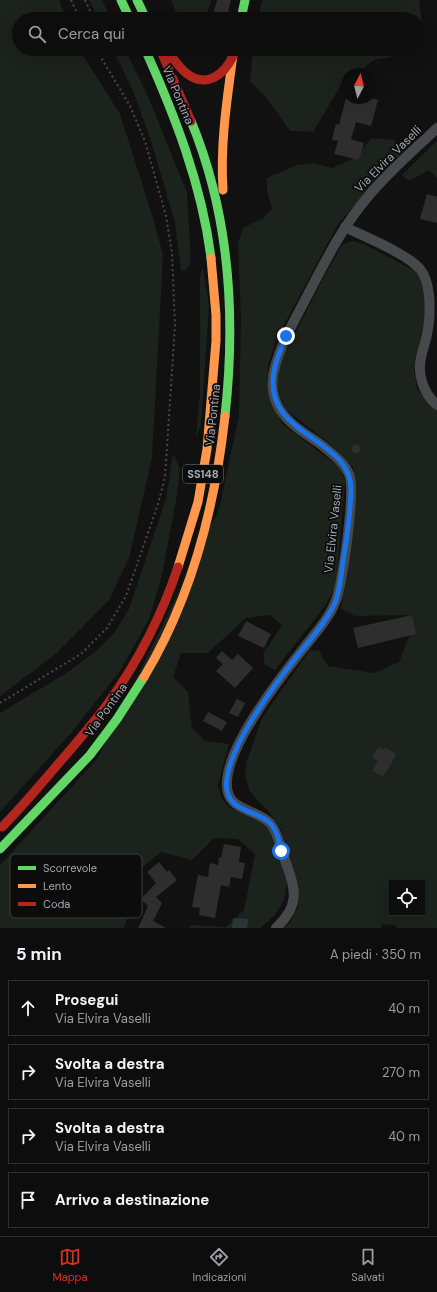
<!DOCTYPE html>
<html lang="it">
<head>
<meta charset="utf-8">
<style>
  :root { --surface:#0d0d0e; --page:#1b1b1c; --text:#f1f3f6; --muted:#9a9c9e; --line:#2d2d2e; --accent:#d93025 }
  body { margin:0; font-family:"DM Sans",sans-serif; background:var(--page); color:var(--text) }
  .controls { position:absolute; right:12px; bottom:12px; display:grid; overflow:hidden; border-radius:0px; box-shadow:0 4px 16px #0002 }
  .controls button { width:36px; height:36px; display:grid; place-items:center; padding:0; border:0; border-bottom:1px solid var(--line); background:var(--surface); color:var(--text); font:20px sans-serif }
  .compass { position:absolute; left:341px; top:68px; width:36px; height:36px; border-radius:50%; background:var(--surface); box-shadow:0 4px 16px #0002; rotate:7deg }
  .stop { position:absolute; width:12px; height:12px; margin:-9px; border:3px solid #1a73e8; border-radius:50%; background:#fff }
  .stop.end { background:#1a73e8; border-color:#fff; box-shadow:0 1px 4px #0008 }
  .list { margin:0; padding:0; list-style:none }
  h2 { display:flex; justify-content:space-between; align-items:center; height:52px; margin:0; padding:0 16px; font-size:17px }
  h2 small { font-size:13px; font-weight:400; color:var(--muted) }
  .list li { display:grid; grid-template-columns:26px 1fr auto; gap:12px; align-items:center; box-sizing:border-box; height:56px; margin:0 8px 8px; padding:0 8px; border:1px solid var(--line); border-radius:0px }
  .list b { display:block; font-size:15px; white-space:nowrap }
  .list p { margin:0; font-size:13px; white-space:nowrap; color:var(--muted) }
  .list em { font-size:13px; font-style:normal; color:var(--muted) }
  .icon { flex:none; width:22px; height:22px; fill:none; stroke:currentColor; stroke-width:2; stroke-linecap:round; stroke-linejoin:round }
  .map { position:relative; flex:none; width:437px; height:928px; overflow:hidden }
  .search { position:absolute; background:var(--surface); box-shadow:0 4px 16px #0002; left:12px; right:12px; top:12px; height:44px; display:flex; align-items:center; gap:10px; box-sizing:border-box; padding:0 14px; border-radius:22px; color:var(--muted); font-size:15px }
  .sheet { height:308px; background:var(--surface) }
  nav { display:flex; justify-content:space-around; align-items:center; box-sizing:border-box; height:56px; border-top:1px solid var(--line); background:var(--surface); font-size:11px; color:var(--muted) }
  nav a { display:grid; justify-items:center; gap:2px }
  nav .on { color:var(--accent) }
  .map>svg:first-child { display:block }
</style>
</head>
<body>
<div class="map">
<svg width="437" height="928" viewBox="0 0 437 928">
  <rect width="100%" height="100%" fill="#111112"/>
  <g fill="#1c221c" fill-rule="evenodd">
    <polygon points="0,0 59,0 66,19 19,19 19,49 79,49 120,114 153,218 163,255 152,458 129,558 109,600 57,653 0,696"/>
    <polygon points="89,0 102,0 111,19 98,19"/>
    <polygon points="171,0 211,0 205,19 179,19"/>
    <polygon points="263,0 419,0 423,32 418,40 418,19 257,19"/>
    <polygon points="113,49 125,49 150,101 187,193 191,262 186,270 181,270 175,222 151,141 134,93"/>
    <polygon points="253,49 413,49 410,53 374,60 355,74 347,74 347,80 341,85 313,132 290,131 269,101 250,81"/>
    <polygon points="372,138 394,140 400,155 338,224 276,340 269,362 267,378 269,395 282,424 341,468 345,481 336,585 325,606 275,670 265,665 263,654 282,625 270,615 246,618 208,653 181,653 173,677 188,692 192,728 205,741 229,744 218,785 222,799 230,808 262,821 272,828 287,882 284,900 275,915 260,928 188,928 192,925 226,927 244,910 255,854 238,839 214,838 192,860 161,852 140,869 137,884 124,928 0,928 0,865 97,759 219,509 239,415 241,317 238,243 243,228 263,218 272,209 267,191 267,178 297,165 313,163 332,168 354,158"/>
    <polygon points="437,141 437,178 429,170 409,181 402,175"/>
    <path d="M 351,241 L 364,244 L 417,272 L 424,285 L 427,307 L 414,370 L 417,389 L 427,401 L 437,408 L 437,928 L 396,928 L 396,925 L 382,924 L 381,928 L 283,928 L 290,922 L 298,907 L 298,887 L 281,829 L 270,813 L 250,792 L 245,776 L 247,761 L 262,718 L 310,650 L 319,651 L 328,666 L 374,673 L 399,662 L 411,631 L 407,615 L 355,616 L 341,609 L 356,491 L 353,467 L 329,443 L 286,410 L 279,393 L 276,380 L 280,362 L 326,273 L 342,245 ZM 378,747 L 384,750 L 386,747 L 397,754 L 383,777 L 373,771 L 378,761 L 372,757 ZM 392,883 L 422,883 L 422,913 L 392,913 Z"/>
    <polygon points="203,268 209,306 201,424 196,438 199,404 200,398 200,281 201,272"/>
    <polygon points="173,455 180,468 177,495 163,570 150,617 120,671 71,733 0,812 0,713 68,672 95,652 115,632 129,609 166,499"/>
  </g>
  <polygon fill="#2b3437" points="233,918 248,919 247,928 232,928"/>
  <g fill="#2e2e2f">
    <polygon points="217,0 231,0 226,19 212,19"/>
    <polygon points="346,98 371,98 378,100 371,126 356,122 351,139 364,143 359,160 334,154 338,141 332,140 336,124 339,125"/>
    <polygon points="427,194 437,197 437,223 420,219"/>
    <circle cx="356" cy="449" r="4.5"/>
    <polygon points="412,615 416,634 358,648 353,628"/>
    <polygon points="246,621 271,634 264,648 238,636"/>
    <polygon points="222,651 232,660 238,654 253,668 235,688 216,671 223,664 216,658"/>
    <polygon points="237,699 245,703 238,717 229,713"/>
    <polygon points="208,712 227,722 222,731 203,721"/>
    <polygon points="378,747 384,750 385,747 397,754 383,777 372,771 378,761 372,757"/>
    <polygon points="224,844 241,847 239,862 245,863 242,879 231,877 229,887 221,885 215,918 199,915 200,908 192,907 198,875 208,877 210,863 218,865 219,857 221,858"/>
    <polygon points="159,862 167,872 169,870 177,880 156,897 162,903 153,921 166,928 138,928 148,906 141,899 156,883 147,872"/>
  </g>
  <g fill="none" stroke-linecap="round" stroke-linejoin="round">
    <g stroke="#48494c" stroke-width="2" stroke-dasharray="2 3" stroke-linecap="butt">
      <polyline points="71,0 80,19"/>
      <polyline points="85,0 92,15"/>
      <polyline points="0,703 81,654 107,628 126,596 158,504 165,477 175,325 172,253 166,216 145,141 130,106 96,49"/>
    </g>
    <g stroke="#46484b" stroke-width="10">
      <path d="M 345,227 C 365,237 406,253 420,269 C 426,276 428,286 429,295 C 430,308 430,321 427,334 C 426,342 422,350 421,358 C 417,375 424,394 437,405"/>
      <path d="M 276,928 C 304,902 293,885 283,854 C 279,844 278,832 270,823 C 254,807 224,812 227,780 C 230,742 279,679 303,649 C 315,633 331,617 337,597 C 343,576 356,491 349,474 C 344,462 332,454 323,446 C 307,434 286,424 277,404 C 272,393 271,379 275,367 C 281,344 293,323 304,302 C 323,266 340,230 366,199 C 387,173 413,151 437,128"/>
    </g>
    <g stroke="#63d668" stroke-width="9">
      <polyline points="121,0 130,19"/>
      <polyline points="137,0 146,19"/>
      <polyline points="241,19 245,0"/>
      <path d="M 145,49 C 175,116 202,185 211,258"/>
      <path d="M 191,121 C 230,215 236,316 225,416"/>
      <polyline points="0,849 90,755 117,719 144,677"/>
    </g>
    <g stroke="#ff974d" stroke-width="9">
      <path d="M 223,190 C 220,144 227,100 233,55"/>
      <polyline points="178,567 198,502 207,449 216,341 216,315 211,258"/>
      <path d="M 144,677 C 191,599 215,507 225,416"/>
    </g>
    <g stroke="#b3261e" stroke-width="9">
      <polyline points="160,49 191,121"/>
      <path d="M 168,52 C 174,59 179,67 186,73 C 206,89 224,75 233,56"/>
      <path d="M 2,827 C 22,807 40,785 59,763 C 76,743 93,724 109,702 C 138,661 162,615 178,567"/>
    </g>
  </g>
  <g fill="none" stroke-linecap="round" stroke-linejoin="round">
    <path stroke="#1a73e8" stroke-width="5" d="M 281,851 C 279,841 277,830 270,823 C 257,811 231,811 227,791 C 221,756 273,687 294,660 C 308,642 325,624 335,603 C 340,590 341,575 343,561 C 347,538 350,515 351,491 C 353,436 262,438 274,371 C 276,359 282,347 286,336"/>
  </g>
  <g text-anchor="middle" dominant-baseline="central" stroke-width="3.5" stroke-linejoin="round" paint-order="stroke">
    <rect fill="#0c0c0d" stroke="#767b80" stroke-width="1" x="183" y="465" width="40" height="18" rx="3"/>
    <g font-size="11" font-weight="bold" fill="#a4aab2">
      <text x="203" y="474">SS148</text>
    </g>
    <g font-size="12" fill="#a4aab2" stroke="#0c0c0d">
      <text transform="translate(178 95) rotate(67)">Via Pontina</text>
      <text transform="translate(388 159) rotate(-45)">Via Elvira Vaselli</text>
      <text transform="translate(213 415) rotate(-84)">Via Pontina</text>
      <text transform="translate(333 529) rotate(-84)">Via Elvira Vaselli</text>
      <text transform="translate(106 710) rotate(-54)">Via Pontina</text>
    </g>
  </g>
  <rect x="10" y="854" width="132" height="64" rx="6" fill="#0c0c0d" stroke="#3a3b3f" stroke-width="1"/>
  <rect x="18" y="866" width="18" height="4" fill="#63d668"/>
  <rect x="18" y="884" width="18" height="4" fill="#ff974d"/>
  <rect x="18" y="902" width="18" height="4" fill="#b3261e"/>
  <g font-size="11" fill="#a4aab2">
    <text x="43" y="872">Scorrevole</text>
    <text x="43" y="890">Lento</text>
    <text x="43" y="908">Coda</text>
  </g>
</svg>
<div class="controls">
<button><svg class="icon" aria-label="locate" viewBox="0 0 24 24"><circle cx="12" cy="12" r="6"/><path d="M12 2v4M12 18v4M2 12h4M18 12h4"/></svg></button>
</div>
<svg class="compass" viewBox="-18 -18 36 36"><path d="M0-13l5 13h-10z" fill="#e53935"/><path d="M0 13l5-13h-10z" fill="#9a9c9e"/></svg>
<div class="stop" style="left:281px;top:851px"></div>
<div class="stop end" style="left:286px;top:336px"></div>
<div class="search"><svg class="icon" aria-label="search" viewBox="0 0 24 24"><circle cx="10" cy="10" r="6"/><path d="M15 15l6 6"/></svg>Cerca qui</div>
</div>
<section class="sheet">
<h2>5 min<small>A piedi · 350 m</small></h2>
<ul class="list">
<li><svg class="icon" aria-label="ahead" viewBox="0 0 24 24"><path d="M12 20V5M6 11l6-6 6 6"/></svg><div><b>Prosegui</b><p>Via Elvira Vaselli</p></div><em>40 m</em></li>
<li><svg class="icon" aria-label="right" viewBox="0 0 24 24"><path d="M7 20v-9h11M14 6l5 5-5 5"/></svg><div><b>Svolta a destra</b><p>Via Elvira Vaselli</p></div><em>270 m</em></li>
<li><svg class="icon" aria-label="right" viewBox="0 0 24 24"><path d="M7 20v-9h11M14 6l5 5-5 5"/></svg><div><b>Svolta a destra</b><p>Via Elvira Vaselli</p></div><em>40 m</em></li>
<li><svg class="icon" aria-label="arrive" viewBox="0 0 24 24"><path d="M6 21V4h12l-3 4 3 4H6"/></svg><div><b>Arrivo a destinazione</b></div></li>
</ul>
</section>
<nav>
<a class="on"><svg class="icon" aria-label="map" viewBox="0 0 24 24"><path d="M3 6l6-2 6 2 6-2v14l-6 2-6-2-6 2zM9 4v14M15 6v14"/></svg>Mappa</a>
<a><svg class="icon" aria-label="directions" viewBox="0 0 24 24"><path d="M12 3l9 9-9 9-9-9zM9 14v-3h6M13 9l2 2-2 2"/></svg>Indicazioni</a>
<a><svg class="icon" aria-label="saved" viewBox="0 0 24 24"><path d="M7 4h10v16l-5-4-5 4z"/></svg>Salvati</a>
</nav>
</body>
</html>
